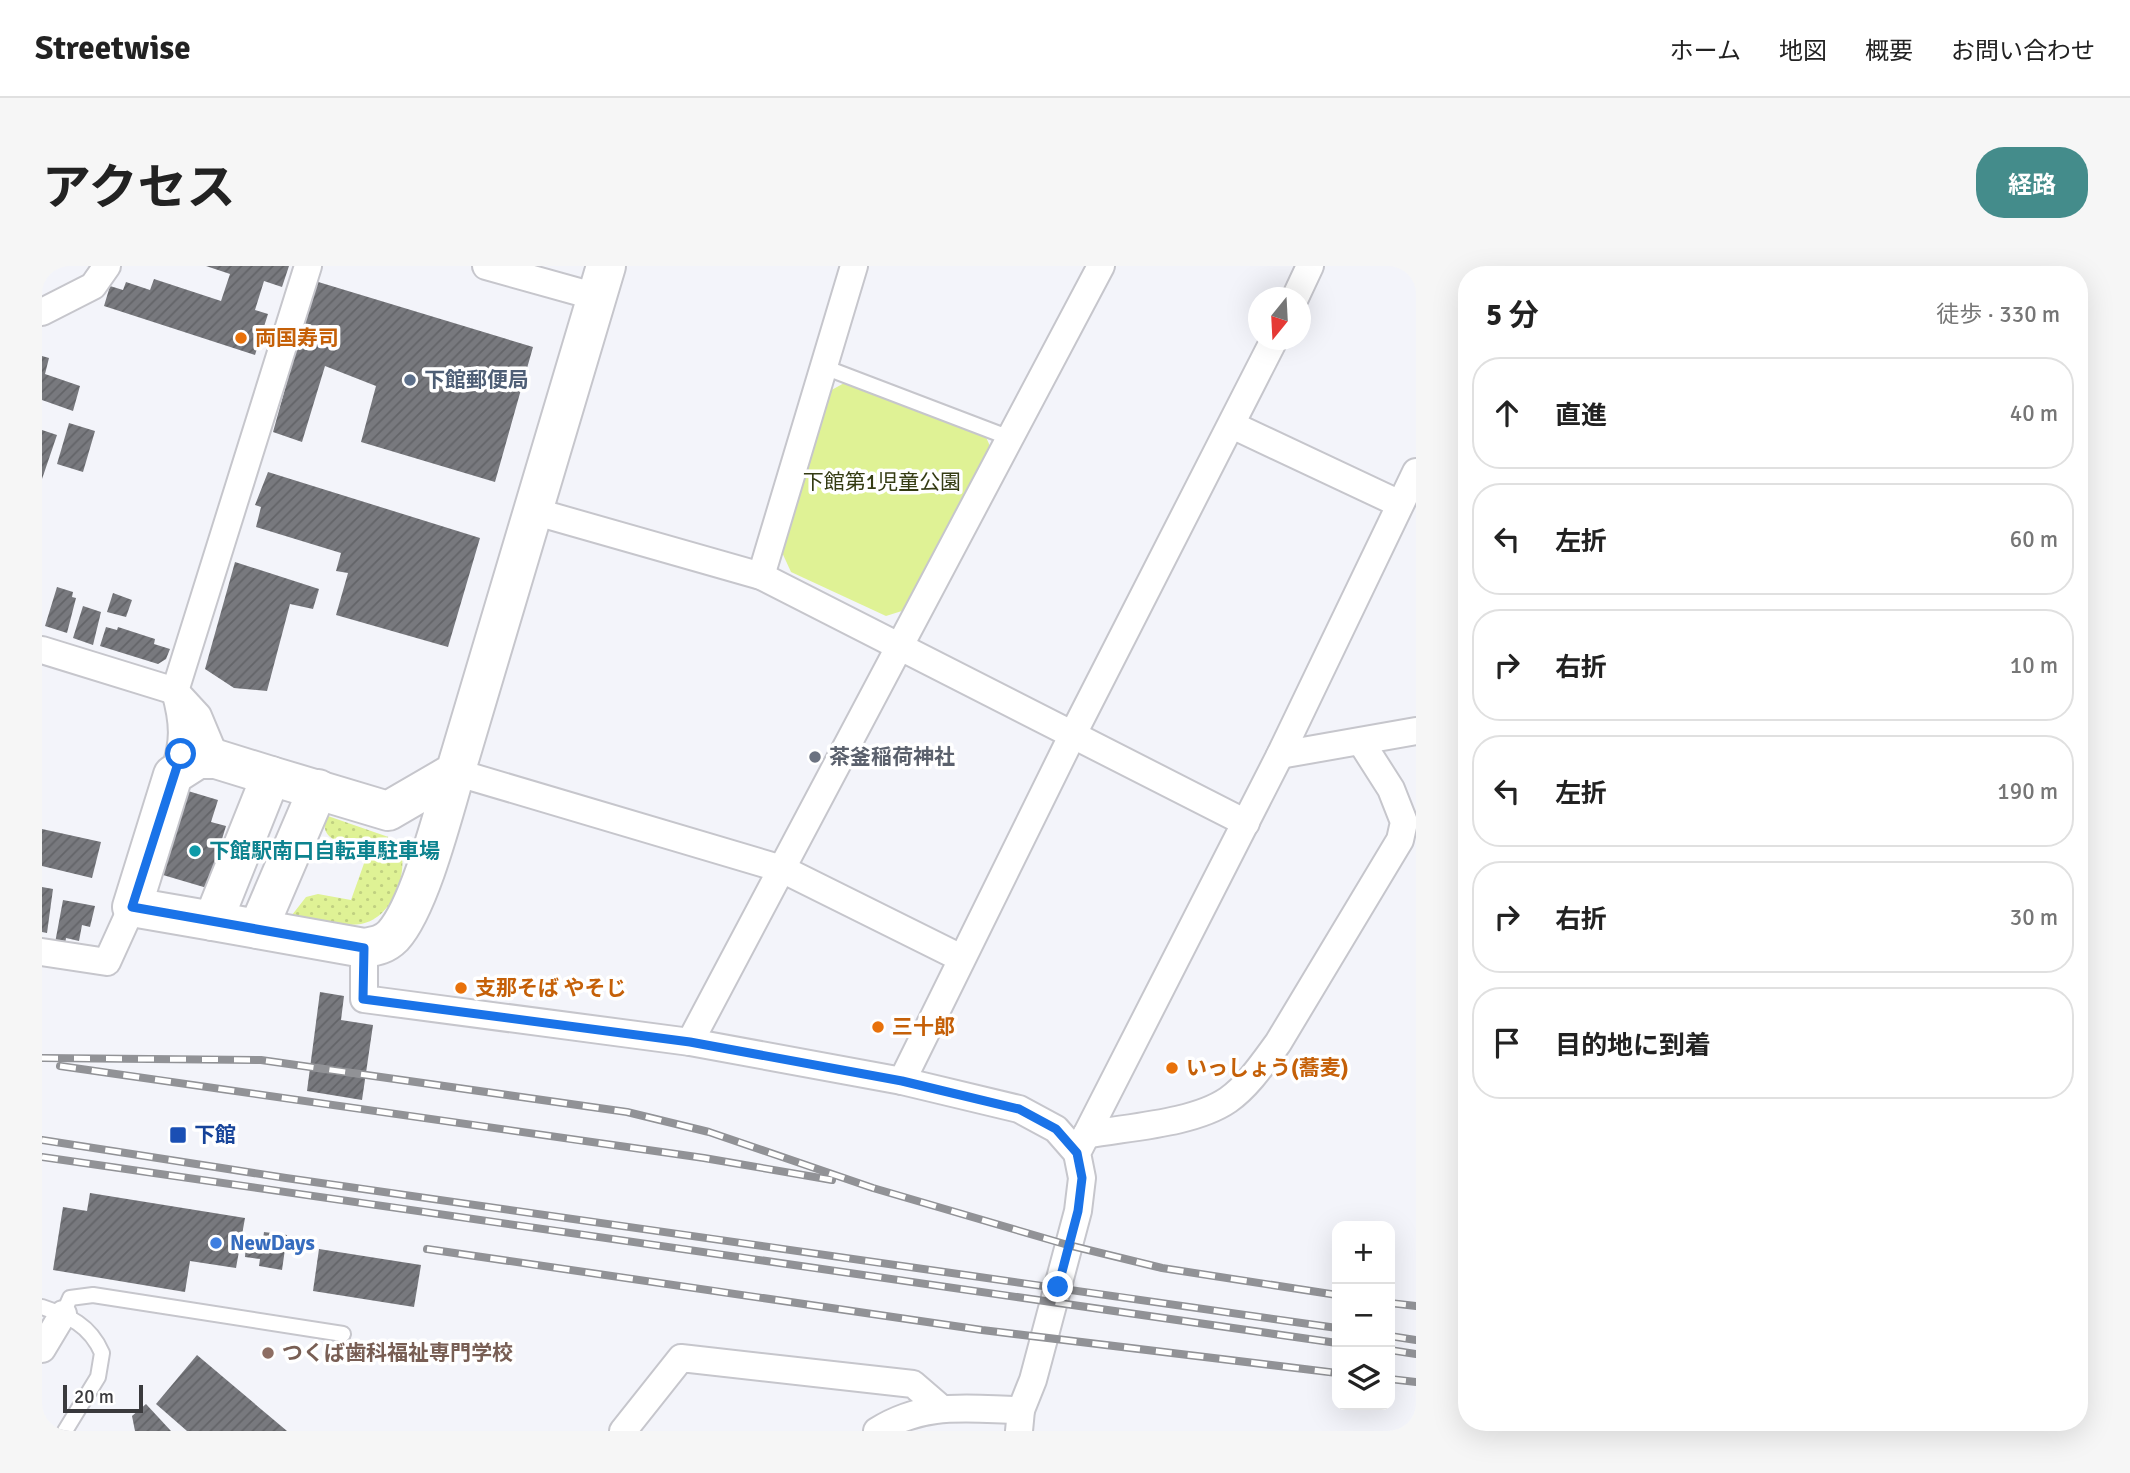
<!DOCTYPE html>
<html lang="ja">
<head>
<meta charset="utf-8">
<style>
  :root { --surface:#fff; --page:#f6f6f6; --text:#222; --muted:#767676; --line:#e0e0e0; --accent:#448c8b }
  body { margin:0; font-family:Signika,"Noto Sans JP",sans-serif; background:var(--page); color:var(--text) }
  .controls { position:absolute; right:21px; bottom:21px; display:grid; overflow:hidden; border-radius:14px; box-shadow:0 7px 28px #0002 }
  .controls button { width:63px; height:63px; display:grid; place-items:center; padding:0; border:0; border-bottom:2px solid var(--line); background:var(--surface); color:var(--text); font:35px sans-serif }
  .compass { position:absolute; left:1206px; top:21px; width:63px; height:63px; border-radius:50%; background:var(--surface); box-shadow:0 7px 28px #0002; rotate:198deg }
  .scale { position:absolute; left:21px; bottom:18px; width:80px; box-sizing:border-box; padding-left:7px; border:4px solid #3a3a3d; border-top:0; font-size:19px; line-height:24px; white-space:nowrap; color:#3a3a3d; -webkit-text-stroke:5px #fff; paint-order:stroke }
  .stop { position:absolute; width:21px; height:21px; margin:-16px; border:5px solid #1a73e8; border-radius:50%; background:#fff }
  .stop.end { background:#1a73e8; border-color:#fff; box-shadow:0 2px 7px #0008 }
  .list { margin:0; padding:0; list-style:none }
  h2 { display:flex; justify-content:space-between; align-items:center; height:91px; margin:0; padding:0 28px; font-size:30px }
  h2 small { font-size:23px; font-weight:400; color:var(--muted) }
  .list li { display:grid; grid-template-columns:46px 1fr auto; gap:21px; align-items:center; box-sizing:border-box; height:112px; margin:0 14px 14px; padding:0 14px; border:2px solid var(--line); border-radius:28px }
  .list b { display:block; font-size:26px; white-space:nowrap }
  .list em { font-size:23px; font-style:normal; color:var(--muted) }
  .icon { flex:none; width:38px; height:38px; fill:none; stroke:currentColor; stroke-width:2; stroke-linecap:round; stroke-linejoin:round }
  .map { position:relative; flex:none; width:1374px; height:1165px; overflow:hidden; border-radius:28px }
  header { display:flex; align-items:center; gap:42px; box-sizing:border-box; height:98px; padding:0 35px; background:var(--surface); border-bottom:2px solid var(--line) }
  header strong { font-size:33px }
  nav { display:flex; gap:38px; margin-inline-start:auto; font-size:24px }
  .intro { display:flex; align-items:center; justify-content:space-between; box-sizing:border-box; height:168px; padding:0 42px }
  h1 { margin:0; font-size:49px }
  .button { padding:18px 32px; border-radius:28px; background:var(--accent); color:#fff; font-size:24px; font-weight:700 }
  main { display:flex; gap:42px; padding:0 42px }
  aside { flex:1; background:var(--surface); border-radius:28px; box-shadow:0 7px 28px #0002 }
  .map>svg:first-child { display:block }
</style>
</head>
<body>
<header>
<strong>Streetwise</strong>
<nav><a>ホーム</a><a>地図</a><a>概要</a><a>お問い合わせ</a></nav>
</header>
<div class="intro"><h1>アクセス</h1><a class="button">経路</a></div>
<main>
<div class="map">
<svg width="1374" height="1165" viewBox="0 0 1374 1165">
  <defs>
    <pattern id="garden-dots" width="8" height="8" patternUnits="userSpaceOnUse" patternTransform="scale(1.75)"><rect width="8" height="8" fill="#dff295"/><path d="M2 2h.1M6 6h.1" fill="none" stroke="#c0d081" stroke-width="1.8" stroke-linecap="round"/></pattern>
    <pattern id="building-hatch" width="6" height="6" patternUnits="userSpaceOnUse" patternTransform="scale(1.75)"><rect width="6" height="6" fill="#78797e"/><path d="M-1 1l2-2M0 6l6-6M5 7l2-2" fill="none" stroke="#636468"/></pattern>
  </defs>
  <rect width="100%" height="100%" fill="#f3f4fa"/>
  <polygon fill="#dff295" points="804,116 943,169 948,180 863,344 844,350 749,306 738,282 786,126"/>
  <path fill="url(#garden-dots)" d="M 283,549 L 355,574 C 370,600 353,652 319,658 C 302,661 277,654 259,653 L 250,649 L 264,631 L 276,628 L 309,634 L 325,589 C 307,573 277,581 283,549 Z"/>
  <g fill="url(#building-hatch)">
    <polygon points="164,0 247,0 240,21 222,15 213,44 226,48 213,89 62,40 68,20 81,24 84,16 108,24 112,13 179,35 188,8"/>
    <polygon points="273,15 491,81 453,216 319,176 334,120 283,100 260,176 231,166"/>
    <polygon points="0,90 7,92 3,108 38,120 31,145 0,134"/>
    <polygon points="27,157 53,165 41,206 15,198"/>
    <polygon points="0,164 15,169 0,213"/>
    <polygon points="226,206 438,272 406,381 294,349 306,307 294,305 299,287 214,261 219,241 213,239"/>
    <polygon points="193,296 277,323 271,343 248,338 225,425 192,422 163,403"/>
    <polygon points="15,321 31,326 30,331 34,332 25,367 3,360"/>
    <polygon points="71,327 90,334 84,351 65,346"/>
    <polygon points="41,340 59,346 51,379 31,372"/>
    <polygon points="64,361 75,364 76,361 113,373 112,378 128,383 124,393 116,398 58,380"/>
    <polygon points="146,525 176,534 169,556 184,560 165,622 121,609"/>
    <polygon points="0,563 59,576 50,612 0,600"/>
    <polygon points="0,621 11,623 5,667 0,666"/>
    <polygon points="21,634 53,640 48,661 40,659 37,675 24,672 23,679 13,677"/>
    <polygon points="278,726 302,730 299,754 331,759 320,834 265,825"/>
    <polygon points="48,927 203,952 194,1002 148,995 143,1026 11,1004 21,941 45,945"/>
    <polygon points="222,966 245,969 240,1004 217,1000 218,993 203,991 204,978 220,980"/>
    <polygon points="277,983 379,999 372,1041 271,1025"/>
    <polygon points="155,1089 245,1165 145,1165 114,1138"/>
    <polygon points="104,1138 129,1165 93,1165 90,1150"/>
  </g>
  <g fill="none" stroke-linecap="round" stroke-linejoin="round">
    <g stroke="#c6c6cc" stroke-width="18">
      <g id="lane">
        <polyline points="782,101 968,172"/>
        <path d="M 0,1041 C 27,1050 48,1059 60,1087 L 56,1111 L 23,1165"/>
        <polyline points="21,1048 28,1032 51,1029 301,1068"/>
      </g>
    </g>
    <g stroke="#c6c6cc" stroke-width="30">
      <g id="street">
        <polyline points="444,0 555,31"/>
        <polyline points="1253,32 1268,0"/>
        <polyline points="0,46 51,20 65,0"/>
        <polyline points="1190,159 1358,238"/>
        <polyline points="491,245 719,310 1204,557"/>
        <polyline points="719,310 812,0"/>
        <polyline points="0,384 133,425 156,450 174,493"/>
        <polyline points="1238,489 1374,465"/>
        <polyline points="413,506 740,603 919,692"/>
        <path d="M 131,509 C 143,477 142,457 133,425 L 266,0"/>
        <polyline points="322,682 322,733 648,776 860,815 977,843 1014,863 1035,887"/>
        <polyline points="0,686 65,696 90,641"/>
        <polyline points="648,776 1059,0"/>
        <polyline points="860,815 1031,468 1232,74"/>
        <path d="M 1044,869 C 1085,861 1151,858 1186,834 C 1206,820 1222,796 1236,777 L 1358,574 L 1362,556 L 1349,523 L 1319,476"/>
        <polyline points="0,1083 21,1048"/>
        <polyline points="581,1165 639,1092 871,1118 900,1143"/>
        <path d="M 835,1165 C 883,1135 925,1143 979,1144"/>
        <polyline points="977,1165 979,1144 991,1114 1036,945 1040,912 1035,887 1238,489 1374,206"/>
      </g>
    </g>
    <g stroke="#c6c6cc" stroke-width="42">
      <g id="secondary">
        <path d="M 413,506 L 346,545 L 229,510 L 171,655 L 322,682 C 334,680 342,679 351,670 C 380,638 405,532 419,487 L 564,0"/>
        <polyline points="171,655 90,641 131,509 156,493 174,493 229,510"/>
        <polyline points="216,663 276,523"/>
      </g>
    </g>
    <use href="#lane" stroke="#fff" stroke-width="14"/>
    <use href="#street" stroke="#fff" stroke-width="26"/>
    <use href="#secondary" stroke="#fff" stroke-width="38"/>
    <g stroke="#919296" stroke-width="8">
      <g id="rail">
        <polyline points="0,792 219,794 585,846 667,866 831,922 1026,979 1120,1002 1295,1029"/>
        <polyline points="18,800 662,892 790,914"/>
        <polyline points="0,874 244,912 1295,1062"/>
        <polyline points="0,891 1295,1077"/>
        <polyline points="385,983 940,1064 1295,1107"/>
        <polyline points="1348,1037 1374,1040"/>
        <polyline points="1348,1070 1374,1074"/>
        <polyline points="1348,1084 1374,1088"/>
        <polyline points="1348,1113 1374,1116"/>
      </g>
    </g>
    <use href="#rail" stroke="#fff" stroke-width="5" stroke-dasharray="16" stroke-linecap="butt"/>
  </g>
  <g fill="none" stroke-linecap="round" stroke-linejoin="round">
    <polyline stroke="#1a73e8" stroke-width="9" points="139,488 90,641 322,682 321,733 648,776 860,815 977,843 1014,863 1035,887 1040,912 1036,945 1016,1021"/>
  </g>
  <g fill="#e8710a" stroke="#fff" stroke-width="2.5">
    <circle cx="199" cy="72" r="7"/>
    <circle cx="419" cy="722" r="7"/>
    <circle cx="836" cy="761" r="7"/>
    <circle cx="1130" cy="802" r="7"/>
  </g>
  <circle fill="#5c6f8a" stroke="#fff" stroke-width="2.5" cx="368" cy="114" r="7"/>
  <circle fill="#6b7280" stroke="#fff" stroke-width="2.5" cx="773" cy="491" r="7"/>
  <circle fill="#0f9aa8" stroke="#fff" stroke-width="2.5" cx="153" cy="585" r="7"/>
  <rect fill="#1a4fb4" stroke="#fff" stroke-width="2.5" x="127" y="860" width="18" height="18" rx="3.5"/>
  <circle fill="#3f7fe0" stroke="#fff" stroke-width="2.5" cx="174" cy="977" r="7"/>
  <circle fill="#8d6e63" stroke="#fff" stroke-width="2.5" cx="226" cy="1087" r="7"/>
  <g text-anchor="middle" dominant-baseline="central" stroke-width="7" stroke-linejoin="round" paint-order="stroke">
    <g font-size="21" font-weight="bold" fill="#c56008" stroke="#fff" text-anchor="start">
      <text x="213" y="72">両国寿司</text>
      <text x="433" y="722">支那そば やそじ</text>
      <text x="850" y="761">三十郎</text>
      <text x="1144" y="802">いっしょう(蕎麦)</text>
    </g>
    <g font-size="21" font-weight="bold" fill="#4e5e75" stroke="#fff" text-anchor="start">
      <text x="382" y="114">下館郵便局</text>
    </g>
    <g font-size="21" fill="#343b13" stroke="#fff">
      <text x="840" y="216">下館第1児童公園</text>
    </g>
    <g font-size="21" font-weight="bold" fill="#5b616d" stroke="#fff" text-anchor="start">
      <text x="787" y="491">茶釜稲荷神社</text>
    </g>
    <g font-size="21" font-weight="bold" fill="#0d838f" stroke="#fff" text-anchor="start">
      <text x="167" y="585">下館駅南口自転車駐車場</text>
    </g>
    <g font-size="21" font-weight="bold" fill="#164399" stroke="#fff" text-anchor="start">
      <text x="152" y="869">下館</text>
    </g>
    <g font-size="21" font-weight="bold" fill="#366cbe" stroke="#fff" text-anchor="start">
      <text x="188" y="977">NewDays</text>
    </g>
    <g font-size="21" font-weight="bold" fill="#785e54" stroke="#fff" text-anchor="start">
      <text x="240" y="1087">つくば歯科福祉専門学校</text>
    </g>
  </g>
</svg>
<div class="controls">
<button>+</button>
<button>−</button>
<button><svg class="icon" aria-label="layers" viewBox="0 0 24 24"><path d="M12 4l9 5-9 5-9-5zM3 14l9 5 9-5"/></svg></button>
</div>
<svg class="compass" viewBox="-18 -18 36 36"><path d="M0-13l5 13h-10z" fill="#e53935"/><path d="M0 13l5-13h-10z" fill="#767676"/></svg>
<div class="scale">20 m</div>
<div class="stop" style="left:139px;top:488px"></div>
<div class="stop end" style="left:1016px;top:1021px"></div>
</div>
<aside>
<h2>5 分<small>徒歩 · 330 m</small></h2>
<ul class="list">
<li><svg class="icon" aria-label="ahead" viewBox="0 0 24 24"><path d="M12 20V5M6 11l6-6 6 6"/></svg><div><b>直進</b></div><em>40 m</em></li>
<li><svg class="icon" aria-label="left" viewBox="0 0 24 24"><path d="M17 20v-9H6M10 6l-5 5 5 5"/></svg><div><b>左折</b></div><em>60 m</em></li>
<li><svg class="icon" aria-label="right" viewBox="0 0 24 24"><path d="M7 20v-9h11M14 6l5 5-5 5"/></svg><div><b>右折</b></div><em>10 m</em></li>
<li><svg class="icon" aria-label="left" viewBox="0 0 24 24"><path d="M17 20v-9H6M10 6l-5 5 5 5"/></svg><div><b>左折</b></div><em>190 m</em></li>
<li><svg class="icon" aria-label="right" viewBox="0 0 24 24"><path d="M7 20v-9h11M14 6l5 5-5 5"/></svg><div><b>右折</b></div><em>30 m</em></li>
<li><svg class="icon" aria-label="arrive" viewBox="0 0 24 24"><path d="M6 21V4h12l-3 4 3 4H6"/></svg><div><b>目的地に到着</b></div></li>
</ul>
</aside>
</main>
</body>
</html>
